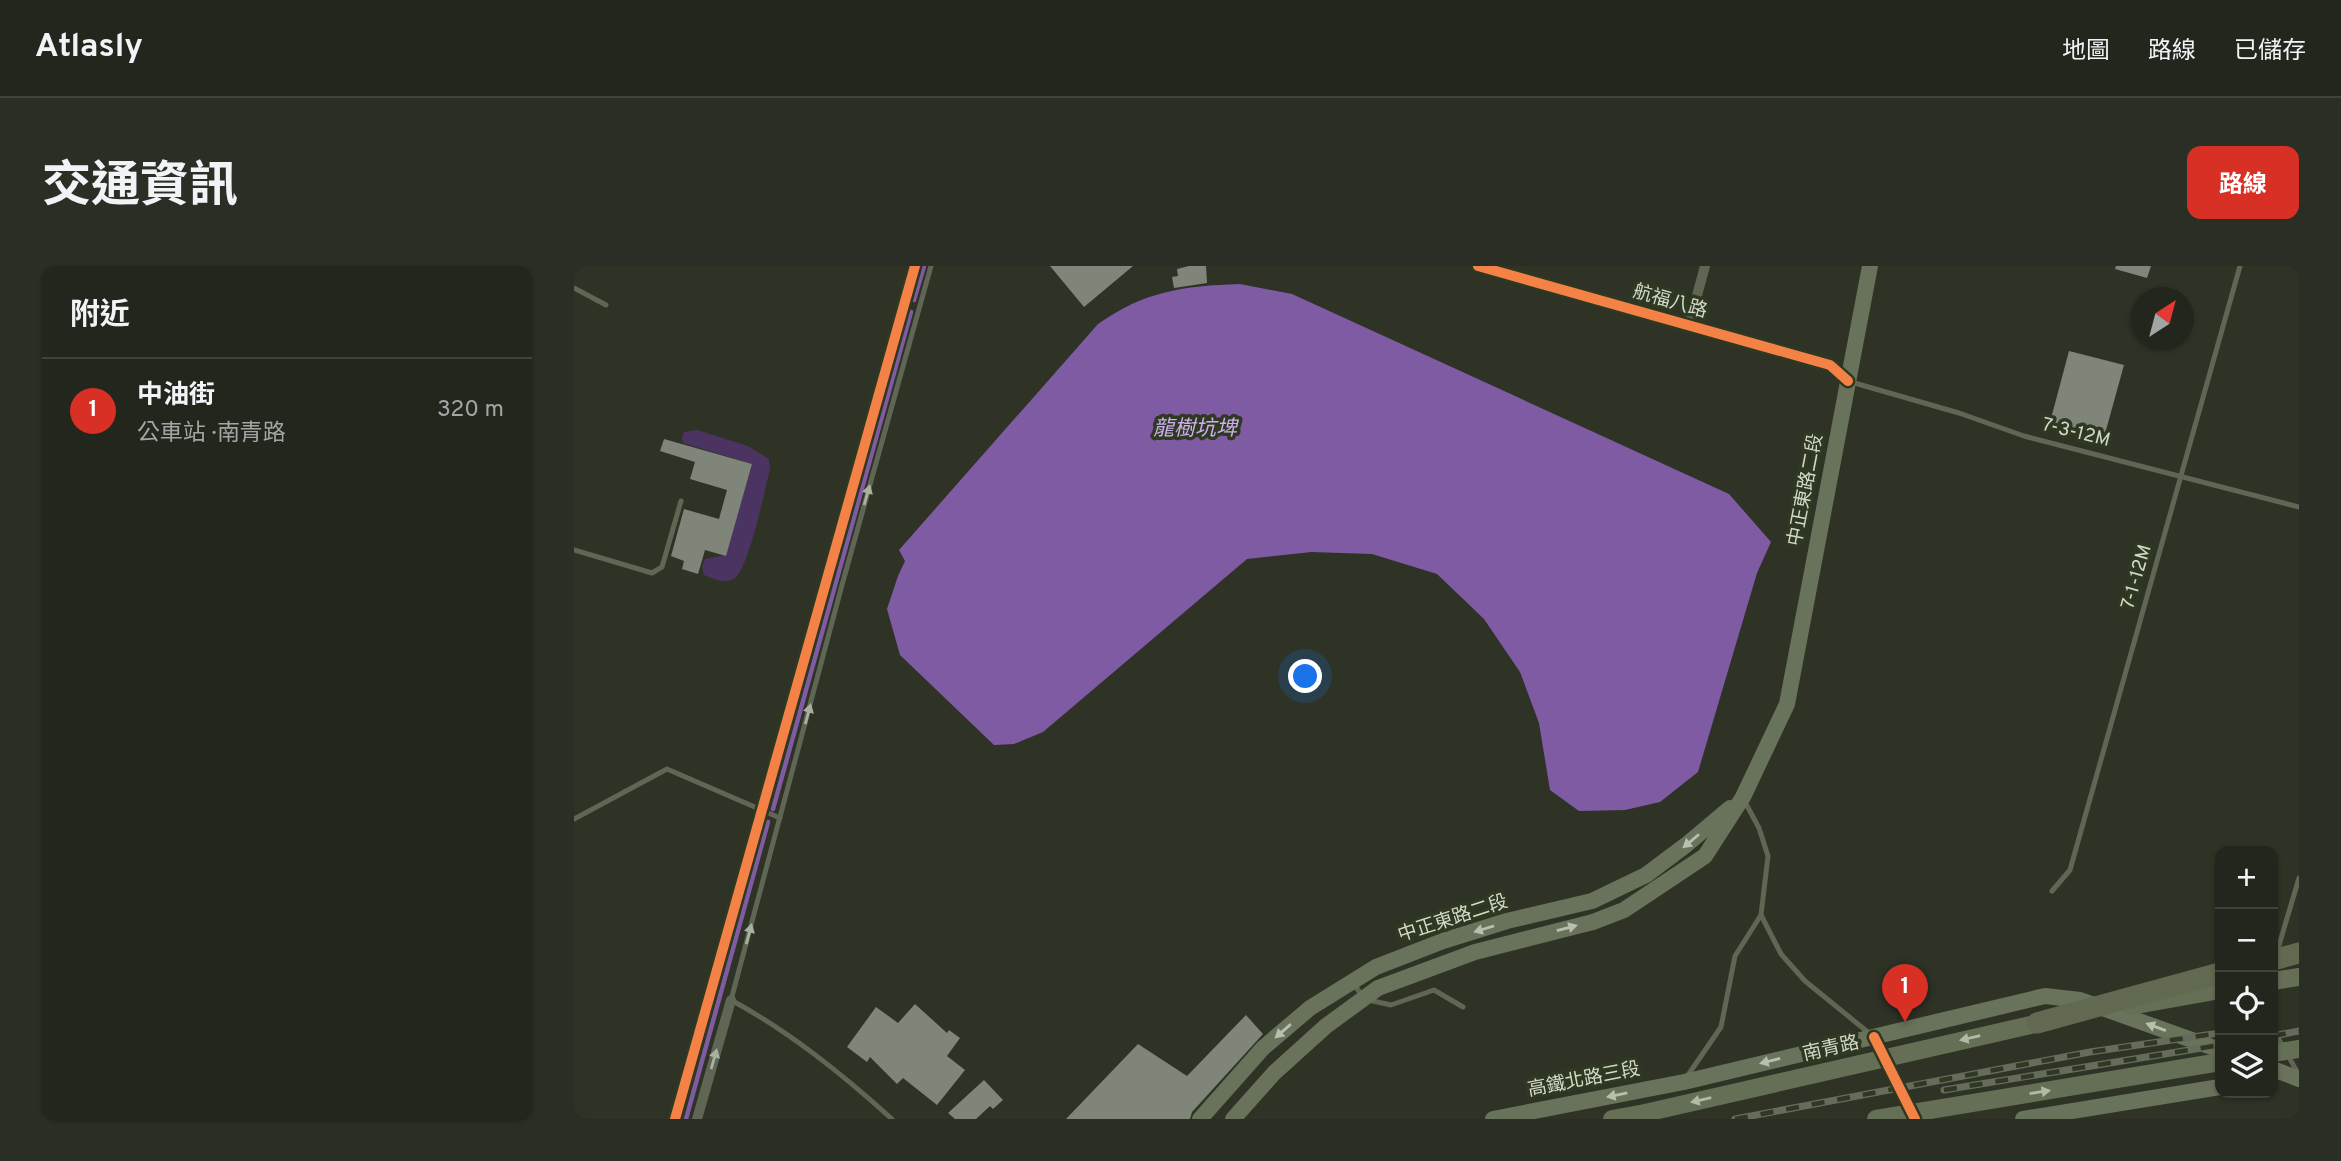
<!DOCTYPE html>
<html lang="zh-TW">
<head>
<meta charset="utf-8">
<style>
  :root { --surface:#22261c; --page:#2a2e25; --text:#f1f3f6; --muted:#a2a5a3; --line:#3f433b; --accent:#d93025 }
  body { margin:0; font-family:Overpass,"Noto Sans TC",sans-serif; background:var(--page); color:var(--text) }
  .controls { position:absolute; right:21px; bottom:21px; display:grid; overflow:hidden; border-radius:14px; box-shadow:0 2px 5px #0004 }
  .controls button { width:63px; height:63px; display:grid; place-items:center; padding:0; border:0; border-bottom:2px solid var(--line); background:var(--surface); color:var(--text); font:35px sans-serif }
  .compass { position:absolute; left:1557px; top:21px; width:63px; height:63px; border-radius:50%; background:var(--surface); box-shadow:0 2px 5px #0004; rotate:36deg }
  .you { position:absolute; left:732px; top:411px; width:24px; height:24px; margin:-18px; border:5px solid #fff; border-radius:50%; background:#1a73e8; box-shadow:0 0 0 10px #1a73e833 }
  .badge { display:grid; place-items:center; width:46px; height:46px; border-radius:50%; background:var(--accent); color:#fff; font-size:23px; font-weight:700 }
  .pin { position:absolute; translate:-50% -58px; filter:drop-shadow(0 2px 4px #0008) }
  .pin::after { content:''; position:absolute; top:37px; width:24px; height:21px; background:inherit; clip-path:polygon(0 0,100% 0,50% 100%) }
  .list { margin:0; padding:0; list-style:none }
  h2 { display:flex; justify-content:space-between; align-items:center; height:91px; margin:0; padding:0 28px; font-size:30px }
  h2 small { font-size:23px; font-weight:400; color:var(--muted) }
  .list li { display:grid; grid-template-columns:46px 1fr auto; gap:21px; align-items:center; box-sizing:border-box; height:105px; padding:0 28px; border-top:2px solid var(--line) }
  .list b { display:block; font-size:26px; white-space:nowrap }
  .list p { margin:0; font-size:23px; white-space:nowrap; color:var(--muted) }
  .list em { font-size:23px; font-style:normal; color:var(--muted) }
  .icon { flex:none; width:38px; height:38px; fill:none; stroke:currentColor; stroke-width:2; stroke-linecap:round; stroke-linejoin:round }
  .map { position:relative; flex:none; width:1725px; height:853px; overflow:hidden; border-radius:14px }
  header { display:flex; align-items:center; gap:42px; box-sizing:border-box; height:98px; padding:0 35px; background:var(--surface); border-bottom:2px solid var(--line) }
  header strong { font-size:33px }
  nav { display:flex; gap:38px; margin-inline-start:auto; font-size:24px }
  .intro { display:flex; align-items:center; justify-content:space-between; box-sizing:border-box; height:168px; padding:0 42px }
  h1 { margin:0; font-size:49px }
  .button { padding:18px 32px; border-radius:14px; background:var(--accent); color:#fff; font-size:24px; font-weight:700 }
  main { display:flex; gap:42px; padding:0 42px }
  aside { flex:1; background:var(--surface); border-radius:14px; box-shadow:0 2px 5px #0004 }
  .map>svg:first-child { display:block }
</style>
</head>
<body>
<header>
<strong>Atlasly</strong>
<nav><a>地圖</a><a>路線</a><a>已儲存</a></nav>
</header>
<div class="intro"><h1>交通資訊</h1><a class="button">路線</a></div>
<main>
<aside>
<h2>附近<small></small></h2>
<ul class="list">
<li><span class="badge">1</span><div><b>中油街</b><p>公車站 · 南青路</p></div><em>320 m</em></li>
</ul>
</aside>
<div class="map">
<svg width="1725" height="853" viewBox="0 0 1725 853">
  <rect width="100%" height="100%" fill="#2e3326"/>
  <path fill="#4b3462" d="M 123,164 L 174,180 L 195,193 L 196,203 C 191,223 175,301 161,312 C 151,319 140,313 130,309 L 128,301 L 131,293 L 152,289 L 178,198 L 109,177 L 108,171 L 110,166 Z"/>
  <path fill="#7f5ba4" d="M 666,18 L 718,28 L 1155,228 L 1197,276 L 1183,307 L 1124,506 L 1086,536 L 1051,544 L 1005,545 L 976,524 L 965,457 L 946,406 L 910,353 L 863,308 L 798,288 L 737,286 L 673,293 L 469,466 L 440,478 L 420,479 L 326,389 L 313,343 L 324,310 L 331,295 L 325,284 L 524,58 C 571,25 609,20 666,18 Z"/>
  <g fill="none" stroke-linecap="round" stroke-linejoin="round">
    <g stroke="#7f5ba4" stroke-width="4.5">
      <polyline points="340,34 350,0"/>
      <polyline points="199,543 337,46"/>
      <polyline points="112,853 194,556"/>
    </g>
  </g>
  <g fill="#80857a">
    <polygon points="476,0 559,0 510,41"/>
    <polygon points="615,0 632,0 633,17 600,22 598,11 604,10 603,3"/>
    <polygon points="1542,0 1577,0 1573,12 1541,3"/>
    <polygon points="1495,85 1550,99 1529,175 1475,160"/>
    <polygon points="90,173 178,198 152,290 131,284 124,308 108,303 110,295 97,290 110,243 145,253 153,224 116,213 121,196 86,185"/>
    <polygon points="341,738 373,767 375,764 386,772 373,790 391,804 363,839 329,812 323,818 296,791 293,796 273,781 302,741 324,757"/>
    <polygon points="672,749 689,768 618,846 616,853 492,853 564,778 613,810"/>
    <polygon points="410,814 429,834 419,843 416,840 402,853 381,853 374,847"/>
  </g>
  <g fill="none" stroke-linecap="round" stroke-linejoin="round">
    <g stroke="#5f6754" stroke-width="5">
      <polyline points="0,22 32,39"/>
      <polyline points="1277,116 1385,147 1450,170 1725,241"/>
      <polyline points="0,284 78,307 88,301 107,235"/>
      <polyline points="1171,536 1185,562 1194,590 1187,649 1207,688 1231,715 1295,767"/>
      <polyline points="0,553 93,503 206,552"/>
      <polyline points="1478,625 1496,604 1666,0"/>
      <polyline points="1703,686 1725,612"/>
      <polyline points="780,718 790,733 817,739 860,724 889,741"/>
      <polyline points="1699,763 1725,809"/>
      <polyline points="1112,812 1147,761 1161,690 1187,649"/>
      <path d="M 318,853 C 268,808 216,766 157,734 L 268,319 L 357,0"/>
    </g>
    <g stroke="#5f6754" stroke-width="10">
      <polyline points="904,0 1256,99 1274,115"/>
      <polyline points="1115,59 1131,0"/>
      <polyline points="1300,771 1340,850"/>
      <polyline points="101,853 341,0"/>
      <polyline points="123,853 157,734"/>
    </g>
    <g stroke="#69725b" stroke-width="16">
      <polyline points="1699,803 1725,813"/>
      <polyline points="626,853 689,782 736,742 802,701 869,675 933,655 1018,635 1072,609 1112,579 1156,542"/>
      <polyline points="659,853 700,807 752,760 804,722 901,686 1019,656 1050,644 1131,590 1169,531 1213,438 1296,0"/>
      <polyline points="919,853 1110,816 1471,730 1506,734 1646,784"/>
      <polyline points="1449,853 1646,821"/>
    </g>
    <g stroke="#656f56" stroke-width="18">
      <polyline points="1699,715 1725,711"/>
      <polyline points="1038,853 1071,847"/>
    </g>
    <g stroke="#666c5d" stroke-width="7">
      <g id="rail">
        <polyline points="1699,770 1725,765"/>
        <polyline points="1370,824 1646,779"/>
        <polyline points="1161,853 1516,786 1646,767"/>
      </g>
    </g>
    <use href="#rail" stroke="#2f3821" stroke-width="4.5" stroke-dasharray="13" stroke-linecap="butt"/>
    <g stroke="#656f56" stroke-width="18">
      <polyline points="1557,740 1646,724"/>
      <polyline points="1699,787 1725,783"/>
      <polyline points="1071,847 1474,755"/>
      <polyline points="1302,853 1646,796"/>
    </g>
    <g stroke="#616a51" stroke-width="21">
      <polyline points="1699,694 1725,687"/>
      <polyline points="1463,757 1646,707"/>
    </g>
    <g stroke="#2f3821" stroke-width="15">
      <g id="cycleway">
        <polyline points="904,0 1256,99 1274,115"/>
        <polyline points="1300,771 1341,853"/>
        <polyline points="101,853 341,0"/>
      </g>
    </g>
    <use href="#cycleway" stroke="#f48246" stroke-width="10"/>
  </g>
  <defs><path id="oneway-solid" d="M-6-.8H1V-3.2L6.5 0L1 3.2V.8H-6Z" transform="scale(1.75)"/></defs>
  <g fill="#aab1a1">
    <use href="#oneway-solid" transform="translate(293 229) rotate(-74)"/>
    <use href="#oneway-solid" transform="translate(234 448) rotate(-75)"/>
    <use href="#oneway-solid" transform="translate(175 668) rotate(-75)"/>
    <use href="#oneway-solid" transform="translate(140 793) rotate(-74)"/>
  </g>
  <g fill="#b8bfae">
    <use href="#oneway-solid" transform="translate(1117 575) rotate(140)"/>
    <use href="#oneway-solid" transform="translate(993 662) rotate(-15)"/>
    <use href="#oneway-solid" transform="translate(910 663) rotate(163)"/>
    <use href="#oneway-solid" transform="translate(1582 761) rotate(-160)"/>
    <use href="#oneway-solid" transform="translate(709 765) rotate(139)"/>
    <use href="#oneway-solid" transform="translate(1196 795) rotate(166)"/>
    <use href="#oneway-solid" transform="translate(1043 829) rotate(169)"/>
  </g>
  <g fill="#b1b9a7">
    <use href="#oneway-solid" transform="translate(1396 772) rotate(167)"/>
    <use href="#oneway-solid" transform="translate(1466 826) rotate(-9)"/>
    <use href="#oneway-solid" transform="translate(1127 834) rotate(167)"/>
  </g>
  <g text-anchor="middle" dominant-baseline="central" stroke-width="7" stroke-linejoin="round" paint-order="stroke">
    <g font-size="19" fill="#d2d9ca" stroke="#2f3821">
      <text transform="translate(1096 36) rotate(16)">航福八路</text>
      <text transform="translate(1502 167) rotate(14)">7-3-12M</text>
      <text transform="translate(1232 224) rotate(-79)">中正東路二段</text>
      <text transform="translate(1563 311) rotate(-74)">7-1-12M</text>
      <text transform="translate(879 653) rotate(-18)">中正東路二段</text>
      <text transform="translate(1257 783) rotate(-13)">南青路</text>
      <text transform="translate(1010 814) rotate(-11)">高鐵北路三段</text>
    </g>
    <g font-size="21" font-style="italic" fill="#ceb0f1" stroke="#2f3821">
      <text x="621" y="163">龍樹坑埤</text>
    </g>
  </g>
</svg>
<div class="controls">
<button>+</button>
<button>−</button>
<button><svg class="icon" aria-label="locate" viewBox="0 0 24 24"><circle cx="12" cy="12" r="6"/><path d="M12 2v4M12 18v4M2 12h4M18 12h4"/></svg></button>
<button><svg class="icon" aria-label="layers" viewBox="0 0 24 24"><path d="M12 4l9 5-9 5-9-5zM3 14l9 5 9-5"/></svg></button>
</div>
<svg class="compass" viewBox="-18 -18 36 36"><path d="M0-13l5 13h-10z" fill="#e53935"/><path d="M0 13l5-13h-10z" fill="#a2a5a3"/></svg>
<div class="you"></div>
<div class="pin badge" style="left:1331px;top:756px">1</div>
</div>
</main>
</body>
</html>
